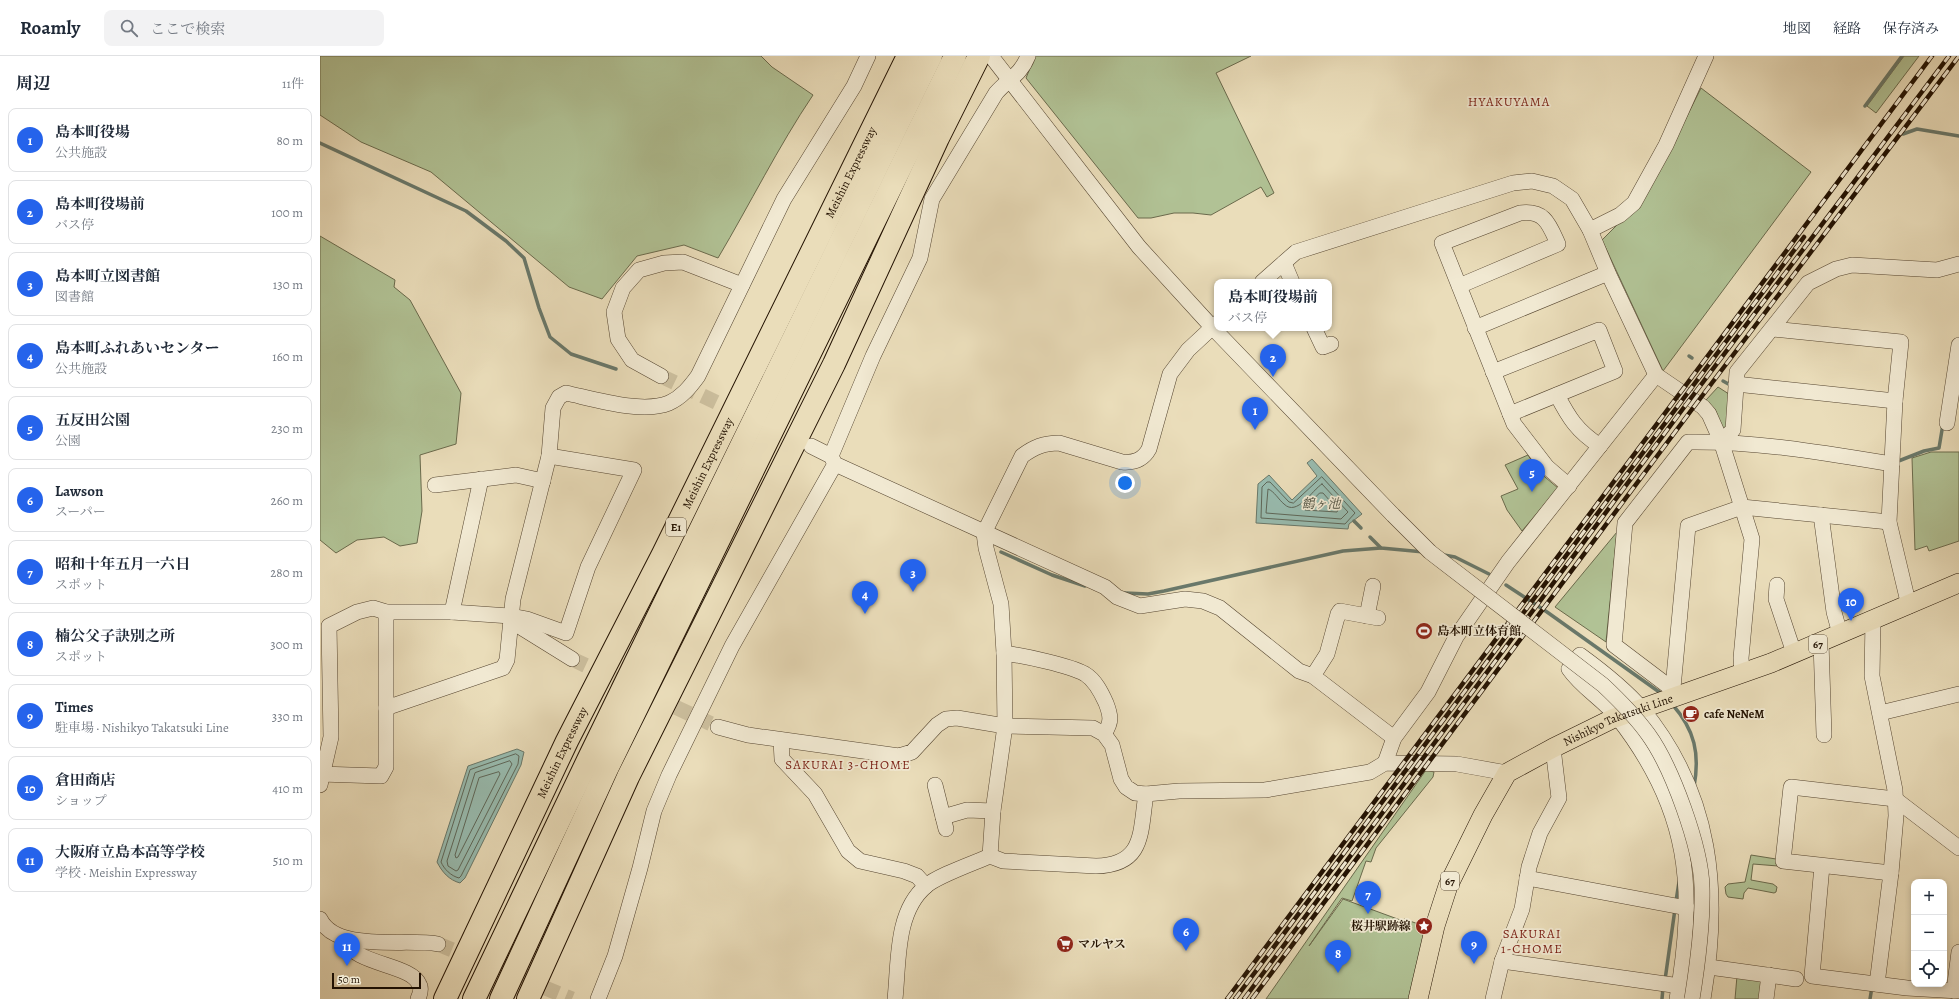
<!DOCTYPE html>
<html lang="ja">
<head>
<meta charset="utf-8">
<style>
  :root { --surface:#fff; --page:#f2f2f3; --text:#1f2937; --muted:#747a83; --line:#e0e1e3; --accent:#2563eb }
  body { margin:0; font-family:Alegreya,"Noto Serif JP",serif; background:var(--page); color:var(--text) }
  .controls { position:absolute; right:12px; bottom:12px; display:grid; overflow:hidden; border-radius:8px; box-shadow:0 2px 6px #0003 }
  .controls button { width:36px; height:36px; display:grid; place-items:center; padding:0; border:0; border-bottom:1px solid var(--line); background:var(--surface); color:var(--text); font:20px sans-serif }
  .scale { position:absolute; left:12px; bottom:10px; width:89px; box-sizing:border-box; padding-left:4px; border:2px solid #231202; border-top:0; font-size:11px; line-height:14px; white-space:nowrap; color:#231202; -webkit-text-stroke:3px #f1e9d2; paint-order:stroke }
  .you { position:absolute; left:805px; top:427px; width:14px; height:14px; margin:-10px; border:3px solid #fff; border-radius:50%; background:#1a73e8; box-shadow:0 0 0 6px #1a73e833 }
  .badge { display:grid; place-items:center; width:26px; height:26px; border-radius:50%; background:var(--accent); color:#fff; font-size:13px; font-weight:700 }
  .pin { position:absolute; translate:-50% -33px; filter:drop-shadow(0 1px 2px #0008) }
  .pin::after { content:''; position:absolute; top:21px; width:14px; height:12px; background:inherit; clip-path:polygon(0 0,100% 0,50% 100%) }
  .popup { position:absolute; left:894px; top:223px; width:118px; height:52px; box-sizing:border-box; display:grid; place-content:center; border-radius:8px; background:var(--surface); filter:drop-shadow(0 1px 3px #0005); font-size:13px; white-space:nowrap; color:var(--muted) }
  .popup b { font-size:15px; color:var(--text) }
  .popup::after { content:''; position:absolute; left:50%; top:100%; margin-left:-8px; border:8px solid transparent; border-top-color:var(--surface) }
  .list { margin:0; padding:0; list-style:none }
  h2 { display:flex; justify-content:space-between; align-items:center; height:52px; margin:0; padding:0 16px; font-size:17px }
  h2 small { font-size:13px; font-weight:400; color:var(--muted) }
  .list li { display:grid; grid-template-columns:26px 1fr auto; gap:12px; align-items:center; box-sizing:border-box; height:64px; margin:0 8px 8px; padding:0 8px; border:1px solid var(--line); border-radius:8px }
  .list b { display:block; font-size:15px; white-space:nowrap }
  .list p { margin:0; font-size:13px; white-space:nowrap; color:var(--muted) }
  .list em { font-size:13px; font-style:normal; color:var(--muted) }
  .icon { flex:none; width:22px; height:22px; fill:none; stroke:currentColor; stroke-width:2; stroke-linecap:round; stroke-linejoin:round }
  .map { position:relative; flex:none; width:1639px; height:943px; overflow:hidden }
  header { display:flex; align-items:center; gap:24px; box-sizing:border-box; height:56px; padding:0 20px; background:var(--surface); border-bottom:1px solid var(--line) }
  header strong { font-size:19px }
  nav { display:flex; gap:22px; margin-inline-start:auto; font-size:14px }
  .search { width:280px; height:36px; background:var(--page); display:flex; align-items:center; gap:10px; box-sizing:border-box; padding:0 14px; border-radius:8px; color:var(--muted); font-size:15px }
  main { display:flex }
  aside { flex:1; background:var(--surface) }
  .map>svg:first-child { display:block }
</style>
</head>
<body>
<header>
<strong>Roamly</strong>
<div class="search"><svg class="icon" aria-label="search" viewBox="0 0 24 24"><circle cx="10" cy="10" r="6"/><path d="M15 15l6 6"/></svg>ここで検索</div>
<nav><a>地図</a><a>経路</a><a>保存済み</a></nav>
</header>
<main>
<aside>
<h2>周辺<small>11件</small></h2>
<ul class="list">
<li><span class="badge">1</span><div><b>島本町役場</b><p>公共施設</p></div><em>80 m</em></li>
<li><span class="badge">2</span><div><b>島本町役場前</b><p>バス停</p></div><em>100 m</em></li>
<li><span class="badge">3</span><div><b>島本町立図書館</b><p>図書館</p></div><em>130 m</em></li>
<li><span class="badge">4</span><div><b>島本町ふれあいセンター</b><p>公共施設</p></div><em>160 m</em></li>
<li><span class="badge">5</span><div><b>五反田公園</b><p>公園</p></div><em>230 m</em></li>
<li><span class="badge">6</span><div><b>Lawson</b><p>スーパー</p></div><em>260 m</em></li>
<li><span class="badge">7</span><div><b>昭和十年五月一六日</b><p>スポット</p></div><em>280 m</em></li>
<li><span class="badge">8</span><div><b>楠公父子訣別之所</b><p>スポット</p></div><em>300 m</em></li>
<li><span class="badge">9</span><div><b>Times</b><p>駐車場 · Nishikyo Takatsuki Line</p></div><em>330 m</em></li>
<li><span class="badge">10</span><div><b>倉田商店</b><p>ショップ</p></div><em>410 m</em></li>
<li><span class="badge">11</span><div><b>大阪府立島本高等学校</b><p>学校 · Meishin Expressway</p></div><em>510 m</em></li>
</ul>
</aside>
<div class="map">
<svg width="1639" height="943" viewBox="0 0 1639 943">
  <rect width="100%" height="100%" fill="#eaddba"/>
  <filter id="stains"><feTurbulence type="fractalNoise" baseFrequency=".005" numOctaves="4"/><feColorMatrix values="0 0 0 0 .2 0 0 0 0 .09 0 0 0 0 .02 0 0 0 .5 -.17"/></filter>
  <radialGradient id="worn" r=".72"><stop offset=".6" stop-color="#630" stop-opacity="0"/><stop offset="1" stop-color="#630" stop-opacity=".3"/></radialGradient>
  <g fill="#b1c295" stroke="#6a6a4c">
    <path d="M 0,0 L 441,0 L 452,11 L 493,39 C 458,91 430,148 398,202 L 364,189 L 317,200 L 282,243 L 249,231 L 111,116 L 41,86 L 0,59 Z"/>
    <polygon points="715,0 931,0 896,17 954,137 947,141 941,131 891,159 873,157 854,157 831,162 818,162 706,22"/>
    <polygon points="1584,0 1599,0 1556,57 1547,50"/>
    <polygon points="1381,32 1491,116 1343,315 1282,184 1306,160 1347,100"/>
    <polygon points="0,180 75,224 74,231 90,244 141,337 136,388 100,399 102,455 97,487 80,490 64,481 37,484 16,497 0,484"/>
    <polygon points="1398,331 1412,340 1408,372 1402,373 1395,353 1386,344"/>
    <polygon points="1611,396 1639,396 1639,485 1609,495 1607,490 1595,494 1592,402"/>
    <polygon points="1208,399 1219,416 1238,432 1202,475 1187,454 1181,440 1198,433 1185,409"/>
    <polygon points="1297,476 1286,586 1235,551"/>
    <polygon points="1106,714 1114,716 1113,721 1056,792 1051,806 1046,805 1032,845 1022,842 989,890 1023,843 1083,865 1084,863 1107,871 1091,943 946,943"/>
    <polygon points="1431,799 1456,803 1458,810 1433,808 1431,824 1453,828 1457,831 1456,836 1454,837 1428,832 1424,837 1423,843 1408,841 1406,838 1405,831 1408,828 1425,826"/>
    <polygon points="1417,920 1438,923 1443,930 1441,943 1415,943"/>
  </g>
  <g fill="#98bcb0" stroke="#69786a">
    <polygon points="992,403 1042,458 1029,468 1028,473 936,467 938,428 949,419 972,444 997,420 987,407"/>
    <path d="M 197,693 L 204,696 L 201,709 L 145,822 L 140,827 C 129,824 122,816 117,806 L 148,710 Z"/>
  </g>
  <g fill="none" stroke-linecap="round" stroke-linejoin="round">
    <g stroke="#5e6759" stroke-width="1">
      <polygon points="1002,421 1035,457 1025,468 941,462 942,431 947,426 950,426 969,446 973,447"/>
      <path d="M 1002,428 L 1028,456 L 1021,463 L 946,457 L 948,433 C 954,435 959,444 964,448 C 977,461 992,434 1002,428 Z"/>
      <polygon points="1000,437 1003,437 1018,454 1017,456 985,454 985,452"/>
      <path d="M 196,698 L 199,700 L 198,708 L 141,820 L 139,822 C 131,820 124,813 121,806 L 150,714 Z"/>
      <polygon points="190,705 192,708 138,814 136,815 128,810 127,805 155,717"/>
      <polygon points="179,716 180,718 138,801 136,802 135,799 159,722"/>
    </g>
    <g stroke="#69786a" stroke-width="3.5">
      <polyline points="1545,50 1582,0"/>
      <polyline points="1583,78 1597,73 1639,80"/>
      <polyline points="0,87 146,155 186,185 204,202 219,252 230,281 251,298 296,313"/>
      <polyline points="1369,300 1372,302"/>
      <polyline points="1403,325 1412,330"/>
      <polyline points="1576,406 1604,395 1619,392 1623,368"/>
      <polyline points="1034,465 1041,472"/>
      <polyline points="1050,481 1061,492 1104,496"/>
      <polyline points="681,496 732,519 765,530"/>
      <polyline points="1124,499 1135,501 1169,518"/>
      <polyline points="1186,529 1227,556 1342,638"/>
      <polyline points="805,537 828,538 844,535 1023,495 1061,492"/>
      <path d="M 1352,648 C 1375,674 1380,698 1374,731"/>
      <polyline points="1356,845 1359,826"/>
      <polyline points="1345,924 1355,853"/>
      <polyline points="1342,943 1343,932"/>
      <polyline points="1550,943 1552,931"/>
    </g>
    <g stroke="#ccbf9e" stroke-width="15" stroke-dasharray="15 8" stroke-linecap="butt">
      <polyline points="341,320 421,358"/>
      <polyline points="252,603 398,671"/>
      <polyline points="118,888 252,943"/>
    </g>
    <g stroke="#554530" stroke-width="16">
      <g id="minor">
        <polyline points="671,0 819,191 892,271 1073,459"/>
        <polyline points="1270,174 1300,159 1314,147 1346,89 1386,0"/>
        <polyline points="964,207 972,226"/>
        <polyline points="942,226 976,196 1193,127 1212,125 1233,130 1252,143 1270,174 1288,217 1336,319 1383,351 1389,358 1401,385 1432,483 1421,602 1422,616"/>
        <path d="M 1139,230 L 1238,188 C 1229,168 1225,154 1200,157 L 1122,187 L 1194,368 L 1227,411 L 1249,430"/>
        <polyline points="994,272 1003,291 1011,288"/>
        <polyline points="1155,272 1288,217"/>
        <polyline points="1453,273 1581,286 1575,345 1569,466 1589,550"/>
        <polyline points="1173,316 1279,274 1295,315 1190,358"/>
        <polyline points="341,320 312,304 298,283 294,256 303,232 319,214 344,207 363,206 422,229"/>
        <polyline points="1416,328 1575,345"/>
        <path d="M 1237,339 C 1249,362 1257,375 1280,390"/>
        <polyline points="1627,367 1639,289"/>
        <polyline points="1401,385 1413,374 1417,316 1488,227 1516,213 1532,209 1617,214 1639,208"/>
        <polyline points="491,390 511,400 515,408 785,531 797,541 820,550 865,543 883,545 900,552 979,615 993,620 1074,682"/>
        <path d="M 511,400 L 553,300 L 600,202 L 612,143 L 676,37 C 689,22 700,20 708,0"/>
        <polyline points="115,429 196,419 223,425"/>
        <polyline points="1501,459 1514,556 1520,578"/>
        <polyline points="1457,529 1456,543 1474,597"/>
        <polyline points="132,556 161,423"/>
        <polyline points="191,560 202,572 252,603"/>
        <polyline points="1047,560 1053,530"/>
        <polyline points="1553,564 1552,620 1575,734 1576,760 1571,817 1557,928"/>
        <polyline points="1501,586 1504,679"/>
        <path d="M 684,597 C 704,600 749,609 765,618 C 775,624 781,636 786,647 C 791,660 792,666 784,678"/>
        <polyline points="993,620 1007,598 1018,558 1020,555 1058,562"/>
        <polyline points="1353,632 1368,470 1422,451 1569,466"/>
        <path d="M 1360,639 L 1294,589 L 1305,467 L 1368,386 C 1436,385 1505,397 1572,408"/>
        <path d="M 66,652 L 183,612 L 187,604 L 193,543 L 229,400 L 233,352 L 239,341 L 246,337 C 274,343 322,358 349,347 C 362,341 370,331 378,320 L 464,143 L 534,30 L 548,0"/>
        <polyline points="1560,657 1639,638"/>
        <polyline points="398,671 428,679 579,700 592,696 617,669 626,663 637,662 685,670 773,672 784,678 792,689 801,723 806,731 815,737 826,738 859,735 945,734 1050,716 1065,707 1137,708 1187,717"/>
        <polyline points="461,684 462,703 495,738 528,795 540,805 584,815 597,820 606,830"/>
        <polyline points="1065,707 1074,682 1108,636 1136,581 1188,506 1336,319"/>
        <polyline points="0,718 61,720 66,711 66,556"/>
        <polyline points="0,729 11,681 9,570 37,556 53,552 66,556 132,556 191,560 207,563 246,577 268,511 314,414 229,400"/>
        <polyline points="615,729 626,773"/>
        <polyline points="623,761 647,754 673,755"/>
        <path d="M 670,800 L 673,755 L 685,670 L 684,597 L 681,548 L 666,492 L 664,477 L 702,400 C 714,391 724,387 739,387 L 802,406 C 814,407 823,404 829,393 L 850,318 L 868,294 L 897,267"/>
        <polyline points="1502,810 1492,920 1587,932 1639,935"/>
        <polyline points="1571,817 1463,805 1471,731 1575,743 1639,792"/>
        <polyline points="1207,822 1367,852"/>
        <path d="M 0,863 C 16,897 86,882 118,888"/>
        <path d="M 24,883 C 33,909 91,908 99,928 C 102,932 100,938 98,943"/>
        <polyline points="1182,905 1360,930"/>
        <polyline points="1389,911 1476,923"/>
        <polyline points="1634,935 1639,896"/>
        <polyline points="278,943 295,900 320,812 334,755 349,719 412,590 515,408"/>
        <path d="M 575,943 C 579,907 575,856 606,830 C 617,820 654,807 670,800 L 683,805 L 776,810 C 825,809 820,776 826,738"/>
        <polyline points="1173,943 1182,905 1202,853 1209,811 1220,777 1239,742 1233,692"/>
        <path d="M 1357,943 C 1376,832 1370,754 1298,662 C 1284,644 1262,632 1249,613 L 1260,599 C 1282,615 1304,632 1322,653 C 1393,739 1401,837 1383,943"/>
        <polyline points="1446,943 1449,919"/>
      </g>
    </g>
    <g stroke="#231202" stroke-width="20">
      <g id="major">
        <path id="s1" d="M 1098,943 L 1115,870 L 1128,830 L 1163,759 L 1187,717 L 1233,692 L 1292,663 L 1451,607 L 1639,527"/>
      </g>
    </g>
    <g stroke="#231202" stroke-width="24">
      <g id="highway">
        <path id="s2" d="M 125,943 L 247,685 L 343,498 L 588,0"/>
        <polyline points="154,943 268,704 611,0"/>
        <polyline points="181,943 287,713 635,0"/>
        <polyline points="208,943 308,721 514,308 618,82 659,0"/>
      </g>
    </g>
    <use href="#minor" stroke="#f1e9d2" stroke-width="15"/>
    <use href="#major" stroke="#eaddba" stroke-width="19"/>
    <use href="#highway" stroke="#eaddba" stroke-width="22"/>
    <g stroke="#231202" stroke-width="4.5">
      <g id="rail">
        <polyline points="907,943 1612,0"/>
        <polyline points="915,943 1484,181"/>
        <polyline points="924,943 1365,350 1629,0"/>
        <polyline points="932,943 1370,356 1639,0"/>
      </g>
    </g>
    <use href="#rail" stroke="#f1e9d2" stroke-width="3" stroke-dasharray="9" stroke-linecap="butt"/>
    <g stroke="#554530" stroke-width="16" stroke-linecap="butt">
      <path id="minor-bridge" d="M 1073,459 L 1110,496 L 1283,629 C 1300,645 1315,660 1328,678 C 1352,711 1381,791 1382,831 C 1383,869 1378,906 1372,943"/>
    </g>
    <use href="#minor-bridge" stroke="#f1e9d2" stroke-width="15"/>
  </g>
  <defs>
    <g id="stadium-disc" transform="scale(0.9)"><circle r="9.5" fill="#8f2418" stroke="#f1e9d2"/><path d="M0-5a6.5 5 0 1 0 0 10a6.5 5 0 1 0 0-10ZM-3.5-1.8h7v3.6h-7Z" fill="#fff"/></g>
    <g id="cafe-disc" transform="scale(0.9)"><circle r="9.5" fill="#8f2418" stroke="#f1e9d2"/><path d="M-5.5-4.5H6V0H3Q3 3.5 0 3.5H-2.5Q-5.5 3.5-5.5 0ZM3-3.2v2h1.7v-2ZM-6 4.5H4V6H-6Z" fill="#fff"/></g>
    <g id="sight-disc" transform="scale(0.9)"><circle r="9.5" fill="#8f2418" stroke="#f1e9d2"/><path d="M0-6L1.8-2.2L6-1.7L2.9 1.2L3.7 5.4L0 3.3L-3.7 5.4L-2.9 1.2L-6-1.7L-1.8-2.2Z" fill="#fff"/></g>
    <g id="supermarket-disc" transform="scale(0.9)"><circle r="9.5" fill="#8f2418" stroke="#f1e9d2"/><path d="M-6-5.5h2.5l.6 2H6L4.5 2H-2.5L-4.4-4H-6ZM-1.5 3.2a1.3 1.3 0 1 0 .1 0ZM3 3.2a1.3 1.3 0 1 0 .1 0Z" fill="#fff"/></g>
  </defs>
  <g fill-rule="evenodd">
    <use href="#stadium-disc" x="1104" y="575"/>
    <use href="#cafe-disc" x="1371" y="658"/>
    <use href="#sight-disc" x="1104" y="870"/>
    <use href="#supermarket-disc" x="745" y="888"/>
  </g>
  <g text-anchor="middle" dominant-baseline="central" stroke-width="3.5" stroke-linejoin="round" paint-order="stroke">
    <g fill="#f1e9d2" stroke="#615240" stroke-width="1">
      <rect x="346" y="462" width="20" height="18" rx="3"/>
      <rect x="1489" y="579" width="18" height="18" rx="3"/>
      <rect x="1121" y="816" width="18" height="18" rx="3"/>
    </g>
    <g font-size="11" font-weight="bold" fill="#231202">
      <text x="356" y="471">E1</text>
      <text x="1498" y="588">67</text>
      <text x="1130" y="825">67</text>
    </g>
    <g font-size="12" fill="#231202" stroke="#f1e9d2">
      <text stroke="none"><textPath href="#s2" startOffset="921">Meishin Expressway</textPath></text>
      <text stroke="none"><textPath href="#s2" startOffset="597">Meishin Expressway</textPath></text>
      <text stroke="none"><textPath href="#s1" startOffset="368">Nishikyo Takatsuki Line</textPath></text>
      <text stroke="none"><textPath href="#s2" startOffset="273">Meishin Expressway</textPath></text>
    </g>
    <g font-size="12" font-weight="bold" fill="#231202" stroke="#f1e9d2" text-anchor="start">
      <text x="1117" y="575">島本町立体育館</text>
      <text x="1384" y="658">cafe NeNeM</text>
      <text x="1091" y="870" text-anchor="end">桜井駅跡線</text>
      <text x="758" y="888">マルヤス</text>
    </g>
    <g font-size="13" letter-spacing="1" fill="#7a1f14" stroke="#f1e9d2">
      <text x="1189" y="45">HYAKUYAMA</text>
      <text x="528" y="708">SAKURAI 3-CHOME</text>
      <text x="1212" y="877">SAKURAI<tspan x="1212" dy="15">1-CHOME</tspan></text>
    </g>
    <g font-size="13" font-style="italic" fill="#4c4e3f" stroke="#f1e9d2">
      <text x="1001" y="447">鶴ヶ池</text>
    </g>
  </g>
  <rect width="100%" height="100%" filter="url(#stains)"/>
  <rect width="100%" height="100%" fill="url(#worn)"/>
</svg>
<div class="controls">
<button>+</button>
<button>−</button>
<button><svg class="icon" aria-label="locate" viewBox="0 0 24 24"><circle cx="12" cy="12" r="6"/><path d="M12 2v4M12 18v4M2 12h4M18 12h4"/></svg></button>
</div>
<div class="scale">50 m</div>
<div class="you"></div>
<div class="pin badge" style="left:935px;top:374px">1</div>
<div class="pin badge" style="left:953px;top:321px">2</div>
<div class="popup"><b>島本町役場前</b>バス停</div>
<div class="pin badge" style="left:593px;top:536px">3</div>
<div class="pin badge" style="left:545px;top:558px">4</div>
<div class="pin badge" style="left:1212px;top:436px">5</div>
<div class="pin badge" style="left:866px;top:895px">6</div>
<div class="pin badge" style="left:1048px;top:858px">7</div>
<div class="pin badge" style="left:1018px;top:917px">8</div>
<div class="pin badge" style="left:1154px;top:908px">9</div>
<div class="pin badge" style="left:1531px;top:565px">10</div>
<div class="pin badge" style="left:27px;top:910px">11</div>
</div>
</main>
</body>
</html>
